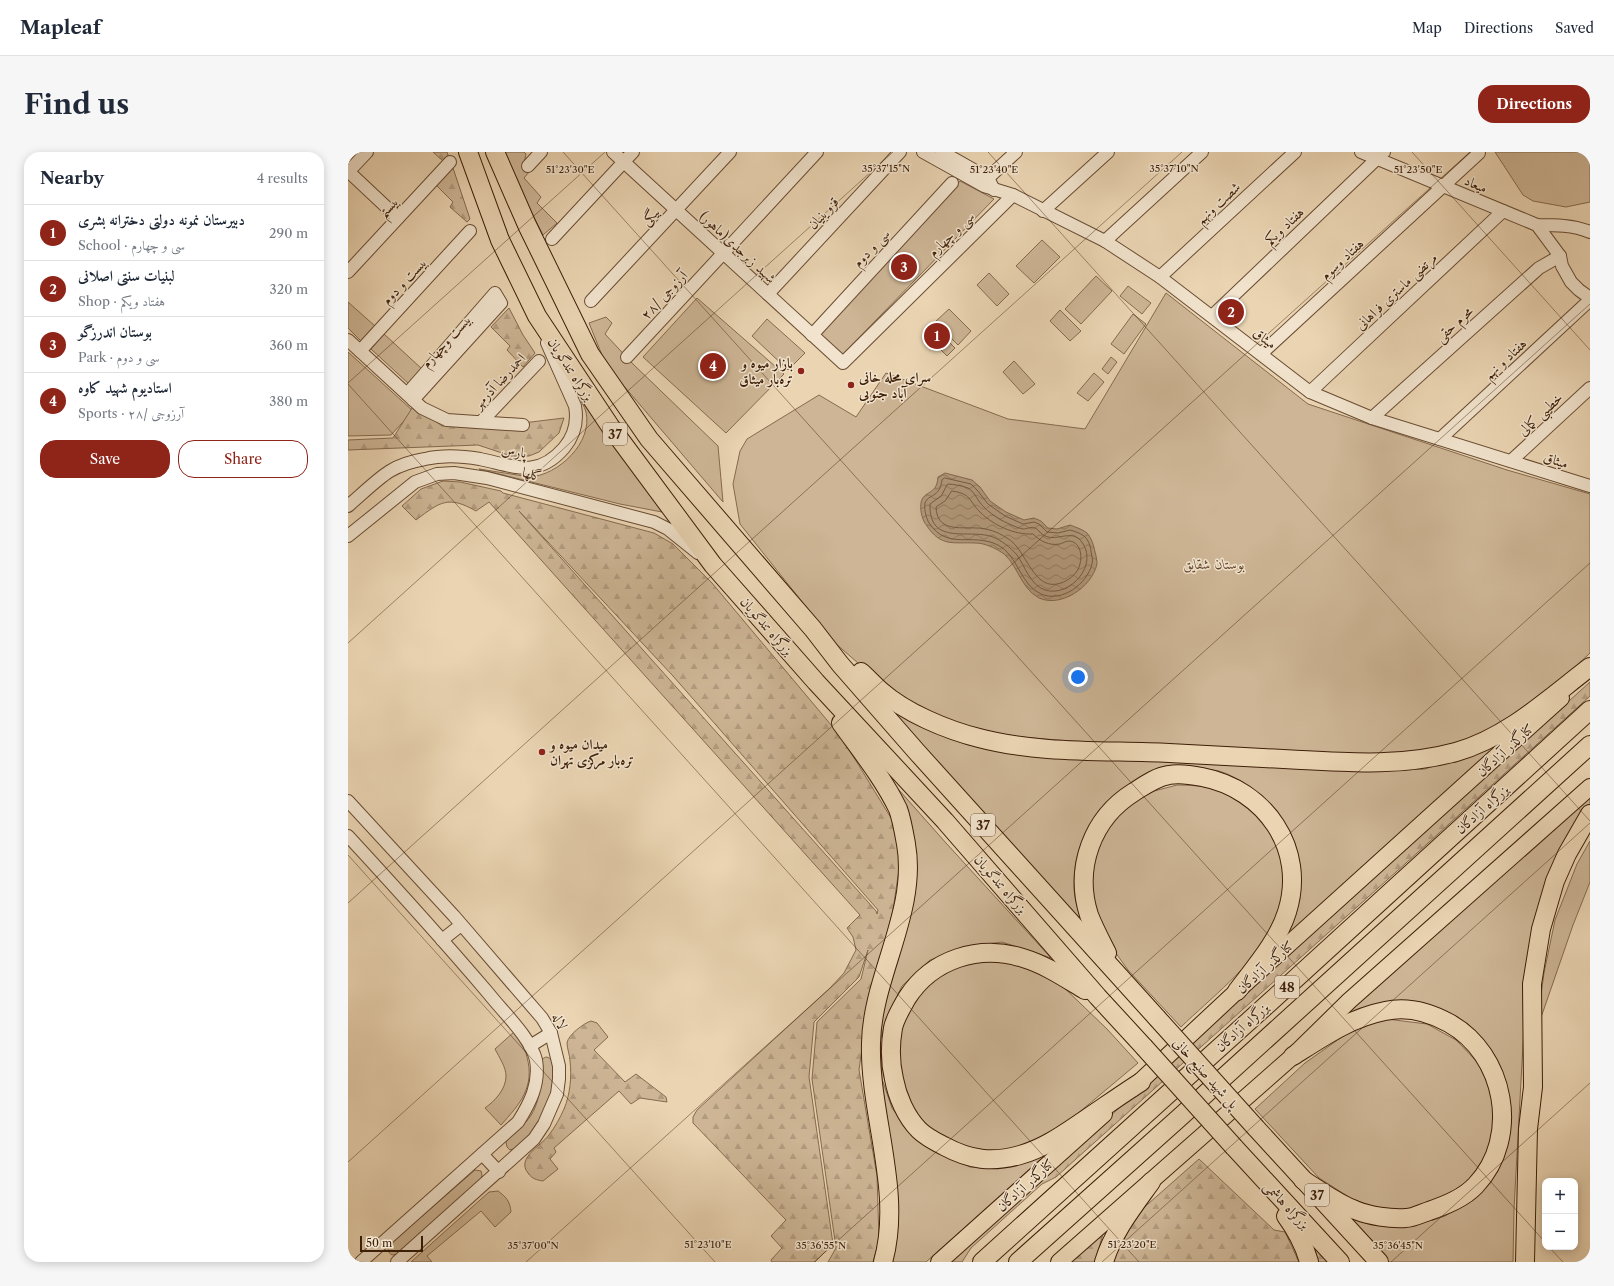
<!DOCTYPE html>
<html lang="en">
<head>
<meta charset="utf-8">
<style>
  :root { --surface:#fff; --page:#f6f6f7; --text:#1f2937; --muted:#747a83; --line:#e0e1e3; --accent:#8f2418 }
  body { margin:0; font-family:"Libre Caslon Text",Amiri,serif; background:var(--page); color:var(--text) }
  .controls { position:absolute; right:12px; bottom:12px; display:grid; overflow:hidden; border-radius:8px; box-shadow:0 2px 10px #0003 }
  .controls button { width:36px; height:36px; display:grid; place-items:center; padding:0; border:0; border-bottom:1px solid var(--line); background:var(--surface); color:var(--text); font:20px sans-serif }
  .scale { position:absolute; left:12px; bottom:10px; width:63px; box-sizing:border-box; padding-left:4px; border:2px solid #3e1f08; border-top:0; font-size:11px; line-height:14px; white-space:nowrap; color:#3e1f08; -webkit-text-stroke:3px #f1e3cd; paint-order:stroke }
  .you { position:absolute; left:730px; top:525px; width:14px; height:14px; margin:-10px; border:3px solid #fff; border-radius:50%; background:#1a73e8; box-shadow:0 0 0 6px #1a73e833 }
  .badge { display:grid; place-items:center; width:26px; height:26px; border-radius:50%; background:var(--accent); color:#fff; font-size:13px; font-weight:700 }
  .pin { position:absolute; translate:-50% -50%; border:2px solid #fff; box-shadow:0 1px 4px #0006 }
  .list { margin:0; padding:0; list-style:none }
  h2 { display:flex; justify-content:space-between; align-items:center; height:52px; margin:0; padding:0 16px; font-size:17px }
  h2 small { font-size:13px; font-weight:400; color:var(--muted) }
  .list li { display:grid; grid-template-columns:26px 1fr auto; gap:12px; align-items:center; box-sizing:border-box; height:56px; padding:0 16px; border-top:1px solid var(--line) }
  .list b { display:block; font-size:15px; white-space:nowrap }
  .list p { margin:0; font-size:13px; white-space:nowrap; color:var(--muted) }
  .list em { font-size:13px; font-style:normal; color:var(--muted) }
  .actions { display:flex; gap:8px; padding:12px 16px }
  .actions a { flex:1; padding:9px 0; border:1px solid var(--accent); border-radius:16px; text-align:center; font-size:14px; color:var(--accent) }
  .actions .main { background:var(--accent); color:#fff }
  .map { position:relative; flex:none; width:1242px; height:1110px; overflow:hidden; border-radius:16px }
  header { display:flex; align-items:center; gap:24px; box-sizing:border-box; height:56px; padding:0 20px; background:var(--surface); border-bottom:1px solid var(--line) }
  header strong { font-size:19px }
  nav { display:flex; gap:22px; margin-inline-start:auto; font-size:14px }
  .intro { display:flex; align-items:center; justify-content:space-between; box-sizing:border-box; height:96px; padding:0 24px }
  h1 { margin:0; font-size:28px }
  .button { padding:10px 18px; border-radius:16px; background:var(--accent); color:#fff; font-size:14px; font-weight:700 }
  main { display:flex; gap:24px; padding:0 24px }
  aside { flex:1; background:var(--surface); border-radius:16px; box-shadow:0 2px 10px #0003 }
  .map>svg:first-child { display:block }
</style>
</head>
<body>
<header>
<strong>Mapleaf</strong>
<nav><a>Map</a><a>Directions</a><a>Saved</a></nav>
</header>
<div class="intro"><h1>Find us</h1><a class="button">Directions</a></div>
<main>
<aside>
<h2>Nearby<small>4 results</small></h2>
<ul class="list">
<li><span class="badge">1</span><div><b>دبیرستان نمونه دولتی دخترانه بشری</b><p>School · سی و چهارم</p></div><em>290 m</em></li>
<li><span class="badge">2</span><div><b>لبنیات سنتی اصلانی</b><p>Shop · هفتاد ویکم</p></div><em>320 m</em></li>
<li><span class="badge">3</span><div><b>بوستان اندرزگو</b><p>Park · سی و دوم</p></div><em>360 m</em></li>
<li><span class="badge">4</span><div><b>استادیوم شهید کاوه</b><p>Sports · آرزوجی /۲۸</p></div><em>380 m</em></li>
</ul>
<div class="actions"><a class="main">Save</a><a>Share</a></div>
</aside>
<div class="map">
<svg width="1242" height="1110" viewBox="0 0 1242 1110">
  <defs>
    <pattern id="forest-firs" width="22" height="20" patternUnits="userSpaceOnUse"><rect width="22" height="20" fill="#cdb595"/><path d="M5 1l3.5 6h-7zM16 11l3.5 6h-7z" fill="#b19b7f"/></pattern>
    <pattern id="water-waves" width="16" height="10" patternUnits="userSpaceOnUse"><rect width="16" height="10" fill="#b09678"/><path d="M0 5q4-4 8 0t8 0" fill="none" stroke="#917a60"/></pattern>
  </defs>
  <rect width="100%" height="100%" fill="#ead4b2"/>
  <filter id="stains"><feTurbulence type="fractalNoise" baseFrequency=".005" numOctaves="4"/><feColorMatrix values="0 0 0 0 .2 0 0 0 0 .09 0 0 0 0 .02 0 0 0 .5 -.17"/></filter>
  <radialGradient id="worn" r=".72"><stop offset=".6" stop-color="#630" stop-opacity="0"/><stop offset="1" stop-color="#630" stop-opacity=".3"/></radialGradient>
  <g fill="#cdb595" stroke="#866a4e">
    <polygon points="153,0 176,0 178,2 176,12 182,19 176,26 193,45 189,51 209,71 195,83"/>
    <polygon points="1147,0 1242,0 1242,50 1218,55 1185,49 1175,43"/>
    <polygon points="612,29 646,47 493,204 472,183"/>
    <polygon points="694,88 712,105 686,131 668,114"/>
    <polygon points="641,121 661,142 649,154 629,133"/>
    <polygon points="748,124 764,139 733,172 717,157"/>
    <polygon points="780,134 803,151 794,162 772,144"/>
    <polygon points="818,141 960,252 1159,318 1242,342 1242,501 1197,543 1149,576 1100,596 1052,604 722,589 660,584 633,578 563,557 487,491 392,372 385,332 392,299 399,287 471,243 508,265 538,221 660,267 737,277"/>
    <polygon points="349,146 436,222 378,281 295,205"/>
    <polygon points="0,150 27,174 13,189 0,176"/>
    <polygon points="601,157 623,179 610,193 587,170"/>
    <polygon points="712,158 733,179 722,189 702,169"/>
    <polygon points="785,162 798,172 776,202 763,192"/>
    <polygon points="258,165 264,171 257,182 285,212 370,294 375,350 258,213 241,171"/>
    <polygon points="419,167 457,201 440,218 404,184"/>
    <polygon points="589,178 607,196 599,204 581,186"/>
    <polygon points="36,182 74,217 61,232 23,197"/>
    <polygon points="0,200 65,259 43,283 0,284"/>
    <polygon points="763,205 769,210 760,222 754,217"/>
    <polygon points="666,209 687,232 675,242 655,220"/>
    <polygon points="746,221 756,230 740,249 729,241"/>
    <path d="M 215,223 L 314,360 L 272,352 L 131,317 L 182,325 C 210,323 245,291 238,260 C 235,249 222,233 215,223 Z"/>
    <path d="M 543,559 L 547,559 L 585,580 L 620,593 L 657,599 L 925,615 L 1035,619 L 1077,617 L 1152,590 L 1153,594 L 936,790 C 942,760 957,722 947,692 C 943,680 935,668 927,659 C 914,642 891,625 871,619 C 863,617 854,618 846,618 C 779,614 724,668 726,735 C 726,749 732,764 736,777 Z"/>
    <polygon points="543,629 598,691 703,806 654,790 616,795 582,808 554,834 538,867 532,890 534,927 544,956 565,985 585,999 622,1015 637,1016 670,1012 698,1001 694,1007 578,1110 542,1110 528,889 565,736"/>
    <path d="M 829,633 C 866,633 896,640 918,674 C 930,693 938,714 937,736 C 937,743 933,751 931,757 C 928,764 926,773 922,780 C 904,814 862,847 833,875 L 780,818 L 762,793 L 747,766 L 742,705 L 757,675 L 776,655 L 806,639 Z"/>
    <polygon points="1242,640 1242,652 1225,678 1177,856 1166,1057 1165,1110 1038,1110 995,1063 1055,1074 1085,1068 1097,1064 1114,1054 1142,1024 1152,920 1075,855 976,879"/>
    <polygon points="1242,689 1242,730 1225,773 1188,880 1196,821 1207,768 1229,712"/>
    <polygon points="629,806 661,808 707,827 759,877 790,911 710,978 660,1000 629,999 588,984 563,958 546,899 564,848 604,814"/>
    <polygon points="1039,867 1079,872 1108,888 1134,915 1148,954 1142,997 1121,1029 1102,1044 1065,1059 1044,1061 1004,1047 971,1026 907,957 957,911 991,887 1013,874"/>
    <path d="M 166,880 C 170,888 177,896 179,905 C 187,935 172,952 153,973 L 137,956 C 147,949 158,937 158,924 C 158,915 151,905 147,897 Z"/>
    <path d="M 198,905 C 210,906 207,931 204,940 C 200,956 179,995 162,998 L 159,995 L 158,990 C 164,982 172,976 178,970 C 194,952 192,929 194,907 Z"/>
    <path d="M 127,1018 L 133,1019 L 134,1023 L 133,1027 L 50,1102 L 44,1103 C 40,1101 39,1097 41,1093 Z"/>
    <path d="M 150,1039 C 158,1045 162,1049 163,1060 L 147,1075 L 133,1059 L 79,1104 L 84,1110 L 63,1110 L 141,1040 Z"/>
  </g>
  <g fill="url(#forest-firs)" stroke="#866a4e" fill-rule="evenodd">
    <polygon points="85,0 99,0 100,3 95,9"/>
    <polygon points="105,16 122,67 119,70 102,55 105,50 88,33"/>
    <polygon points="161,156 175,183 187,201 175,215 159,198 162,194 143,175"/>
    <polygon points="66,253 94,274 183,270 216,266 211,281 191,300 181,304 163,304 130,293 0,298 0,288 45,286"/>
    <path d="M 95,329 L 112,330 L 153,339 L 155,341 L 306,381 L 325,392 L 364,431 L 494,586 L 551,679 L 551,717 L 545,758 L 519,859 L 511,918 L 529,1024 L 531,1088 L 525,1110 L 480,1110 L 488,1096 L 464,927 L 469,870 L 513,827 L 520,798 L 511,825 L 466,870 L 461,925 L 485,1092 L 467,1110 L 424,1110 L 423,1108 L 434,1096 L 423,1084 L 438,1068 L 345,971 L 345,965 L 349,958 L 482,836 L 496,821 L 508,798 L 505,785 L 499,776 L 512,763 L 141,350 L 128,359 C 100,343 92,350 68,368 L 54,354 L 73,337 ZM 171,359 L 325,524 L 530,758 L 529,762 L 528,759 Z"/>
    <polygon points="1242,530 1242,544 1058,711 708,1025 694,1032 623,1096 614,1110 600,1110 900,840"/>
    <path d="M 243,869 L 249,871 L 260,885 L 246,898 L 277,930 L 288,922 L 318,945 L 319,950 L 292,946 L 283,952 L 271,939 L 206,996 L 208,1000 L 202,1007 L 210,1017 L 195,1029 C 189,1028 184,1027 180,1021 C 168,1006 193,994 201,983 C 207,975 212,966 216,957 C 222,943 224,924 222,909 C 222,904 219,896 219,891 C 220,883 236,871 243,869 Z"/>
    <polygon points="851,1007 926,1078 937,1080 951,1110 763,1110 792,1059"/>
    <polygon points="756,1078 747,1110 721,1110"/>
    <polygon points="964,1092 980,1110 968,1110"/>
  </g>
  <path fill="url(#water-waves)" stroke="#82664b" d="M 597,321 L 624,328 L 632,335 L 642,349 L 658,360 L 676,368 L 686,366 L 693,369 L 700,376 L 709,377 L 722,373 C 727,375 734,377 739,381 C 743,385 746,394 747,400 C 748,403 749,408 749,412 C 744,435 713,456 691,446 C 671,436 669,407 650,398 C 642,394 635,391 627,391 C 605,390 593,395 579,374 C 574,368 572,359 573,351 C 575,338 589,344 590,325 Z"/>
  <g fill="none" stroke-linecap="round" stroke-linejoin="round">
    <g stroke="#775a40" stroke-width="1">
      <path d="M 597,326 L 623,332 L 629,338 L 640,352 L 657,364 L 675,372 L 686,370 L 691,372 L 699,380 L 710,381 L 722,378 C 726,379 732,381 736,384 C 740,387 743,395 743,400 C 744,404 745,408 744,412 C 739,432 714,451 693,442 C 672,433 670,403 650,393 C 623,380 600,399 581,371 C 578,366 576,357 577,351 C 580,342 592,346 594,328 Z"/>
      <path d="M 600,332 C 605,332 615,334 620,336 C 627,340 630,350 636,355 C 640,360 647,364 653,368 C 659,371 669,376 675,377 C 679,377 684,374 687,376 C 690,377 692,381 694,382 C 706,392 723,376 733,389 C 752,412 722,446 697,438 C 682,433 677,414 669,403 C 662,395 654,389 645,385 C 621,376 581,395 582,352 L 593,344 Z"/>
      <path d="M 604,339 C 624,342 620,348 632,360 C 645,373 666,383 685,382 C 692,389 701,394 712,392 C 715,391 718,389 721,389 C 735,390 735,410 729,419 C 726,424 719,429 713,431 C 685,441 679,397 659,386 C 650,380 639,376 628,376 C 611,375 589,380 588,355 L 597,349 Z"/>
    </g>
    <g stroke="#694c32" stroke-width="14">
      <g id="minor">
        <polyline points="265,0 495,211 665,43"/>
        <polyline points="575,0 636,34 665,43 757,89 812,125 962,240 1024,266 1242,334"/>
        <polyline points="594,0 640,26 646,38"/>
        <path d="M 1013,0 L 1189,73 C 1207,73 1225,73 1242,80"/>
        <polyline points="180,14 193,0"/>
        <polyline points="0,19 50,66"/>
        <polyline points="0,20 19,0"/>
        <polyline points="640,26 668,0"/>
        <polyline points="695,59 760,0"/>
        <polyline points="1189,73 1212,104 1214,114 1223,130 1231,138 1242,146"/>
        <polyline points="204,87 285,0"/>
        <polyline points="757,89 854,0"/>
        <polyline points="0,120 102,10"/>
        <polyline points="812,125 947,0"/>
        <polyline points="420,142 552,0"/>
        <polyline points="243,149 382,0"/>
        <polyline points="864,164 1036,0"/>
        <polyline points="464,183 604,31"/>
        <polyline points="0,188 74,256 99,268 175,273"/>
        <polyline points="12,199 122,79"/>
        <polyline points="913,202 1131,1"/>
        <polyline points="279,205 469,0"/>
        <polyline points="962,240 1155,59"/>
        <polyline points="59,242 147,141 153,151 65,248"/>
        <polyline points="1024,266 1191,116 1212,104"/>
        <polyline points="133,270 191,209"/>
        <polyline points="1092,287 1242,148"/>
        <polyline points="1163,309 1242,236"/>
        <path d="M 0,354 C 12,344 29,327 42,319 C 52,313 65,309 77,307 C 94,303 114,304 132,307 C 166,314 189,327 216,296 C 226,284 230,270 227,254 L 199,191"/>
        <polyline points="0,384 67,330 89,322 106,321 139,326 306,370 320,377 350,401"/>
        <polyline points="0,649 106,764 194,866 203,881 211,914 211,927 209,942 196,972 186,987 49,1110"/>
        <path d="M 0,684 C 48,736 95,788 141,842 C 155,860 183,886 188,908 C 192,932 182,951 170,970 L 13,1110"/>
        <polyline points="94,788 113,773"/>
        <polyline points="182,894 203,881"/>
        <polyline points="134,1002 151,1020"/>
      </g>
    </g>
    <g stroke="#3e1f08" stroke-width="18">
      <g id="major">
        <polyline points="784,937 889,839 1213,546"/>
        <polyline points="591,1110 756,962"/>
        <polyline points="711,1110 945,904 1001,849 1242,635"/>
      </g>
    </g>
    <g stroke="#3e1f08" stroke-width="20">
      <g id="highway">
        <polyline points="120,0 152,88 189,164 262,274 365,413 468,530 597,669 750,845 796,895"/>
        <polyline points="147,0 179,73 242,202 301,287 465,477 492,512 568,599 809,866"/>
        <path d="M 513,520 C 520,526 526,533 533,539 C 558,561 599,578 631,586 C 691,602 759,598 821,601 C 865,603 909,606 953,608 C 1006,611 1057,614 1108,600 C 1160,585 1200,547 1242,515"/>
        <path d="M 493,571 C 513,599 535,626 550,657 C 554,668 556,681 558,692 C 570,759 524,825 523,891 C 521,963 555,1039 535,1110"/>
        <path d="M 759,801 C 753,789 746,776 741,763 C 726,716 744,666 786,640 C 797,633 808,625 821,623 C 831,621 844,623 854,625 C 917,637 959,697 939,760 C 930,789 907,815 889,839"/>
        <path d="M 737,838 C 717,826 698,813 675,806 C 631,792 584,807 559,846 C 554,855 547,866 545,876 C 542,893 542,910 546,927 C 549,944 558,965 571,978 C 578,985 588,990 596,994 C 622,1008 644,1011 672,1003 C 697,996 717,981 738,967 C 756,955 774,942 793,930"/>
        <path d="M 945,904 C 975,885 1002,866 1037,859 C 1059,854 1081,860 1101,871 C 1157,902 1173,985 1128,1033 C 1116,1046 1098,1053 1081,1059 C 1074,1061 1065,1066 1058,1066 C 1042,1067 1022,1064 1007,1058 C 988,1051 972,1038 955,1028"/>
        <polyline points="908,976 1031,1110"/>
        <polyline points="886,995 992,1110"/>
        <path d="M 938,1064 C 949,1079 956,1092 961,1110"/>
        <polyline points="634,1110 922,850 1242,558"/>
        <polyline points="670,1110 831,966 1242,593"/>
        <path d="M 756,1110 C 765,1080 785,1055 803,1030"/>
        <polyline points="1177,1110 1180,977 1185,935 1184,832 1193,777 1207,729 1219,702 1242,662"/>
      </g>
    </g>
    <use href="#minor" stroke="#f1e3cd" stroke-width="12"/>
    <use href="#major" stroke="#ead4b2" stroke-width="16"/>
    <use href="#highway" stroke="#ead4b2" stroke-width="18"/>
    <g stroke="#3e1f08" stroke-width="20" stroke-linecap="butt">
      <g id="highway-bridge">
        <polyline points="809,866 908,976"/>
        <polyline points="796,895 886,995"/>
      </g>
    </g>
    <use href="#highway-bridge" stroke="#ead4b2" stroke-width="18"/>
  </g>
  <path fill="none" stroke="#3e1f08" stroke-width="1" stroke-opacity="0.45" d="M 215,0 L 1197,1090M 640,0 L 1242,669M 1064,0 L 1242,198M 0,231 L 257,0M 0,232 L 791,1110M 0,491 L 545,0M 0,703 L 367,1110M 0,751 L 834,0M 0,1010 L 1122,0M 1201,1095 L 1215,1110M 178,1110 L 1242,152M 466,1110 L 1242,411M 754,1110 L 1242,671M 1043,1110 L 1242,931"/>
  <g fill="#8f2418" stroke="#f1e3cd" stroke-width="1.5">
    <circle cx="453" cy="219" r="4"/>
    <circle cx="503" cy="233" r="4"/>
    <circle cx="194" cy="600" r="4"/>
  </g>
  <g text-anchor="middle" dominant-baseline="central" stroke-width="3" stroke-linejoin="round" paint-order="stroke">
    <g fill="#f1e3cd" stroke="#745a43" stroke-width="1">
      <rect x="255" y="271" width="24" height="22" rx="3"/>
      <rect x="623" y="662" width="24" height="22" rx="3"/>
      <rect x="927" y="824" width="24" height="22" rx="3"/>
      <rect x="957" y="1032" width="24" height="22" rx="3"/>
    </g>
    <g font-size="13" font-weight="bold" fill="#3e1f08">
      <text x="267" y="282">37</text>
      <text x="635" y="673">37</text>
      <text x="939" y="835">48</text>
      <text x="969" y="1043">37</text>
    </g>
    <g font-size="14" fill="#3e1f08" stroke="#f1e3cd">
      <text transform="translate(1128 32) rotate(23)">میعاد</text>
      <text transform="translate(870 51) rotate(-43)">شصت ونهم</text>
      <text transform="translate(40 55) rotate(-47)">بیستم</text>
      <text transform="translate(475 61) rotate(-47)">قزوینیان</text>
      <text transform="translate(302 64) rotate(-47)">بیگی</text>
      <text transform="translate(936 74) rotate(-43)">هفتاد ویکم</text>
      <text transform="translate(603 82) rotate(-44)">سی و چهارم</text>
      <text transform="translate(390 95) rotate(43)">شهید زبرجدی(ماهور)</text>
      <text transform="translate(523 96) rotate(-47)">سی و دوم</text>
      <text transform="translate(994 107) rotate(-43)">هفتاد وسوم</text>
      <text transform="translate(56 129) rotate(-47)">بیست و دوم</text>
      <text transform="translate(1048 139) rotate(-43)">مرتضی ماستری فراهانی</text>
      <text transform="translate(316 143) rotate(-47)">آرزوجی /۲۸</text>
      <text transform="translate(1106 172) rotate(-42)">محرم حقی</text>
      <text transform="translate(917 186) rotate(38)">میثاق</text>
      <text transform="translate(98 189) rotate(-48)">بیست وچهارم</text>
      <text transform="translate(1157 207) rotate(-43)">هفتاد و نهم</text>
      <text transform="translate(223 217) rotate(57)">بزرگراه تندگویان</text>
      <text transform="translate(151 229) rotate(-47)">احمدرضا آذرمهر</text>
      <text transform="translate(1192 262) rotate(-43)">خطیبی کمالی</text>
      <text transform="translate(166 299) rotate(9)">پارس</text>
      <text transform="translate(1208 308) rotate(18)">میثاق</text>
      <text transform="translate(184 322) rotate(15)">گلها</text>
      <text transform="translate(419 474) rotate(49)">بزرگراه تندگویان</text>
      <text transform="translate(1157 598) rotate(-42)">کنارگذر آزادگان</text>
      <text transform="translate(1134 657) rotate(-42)">بزرگراه آزادگان</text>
      <text transform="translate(653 732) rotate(49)">بزرگراه تندگویان</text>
      <text transform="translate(917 815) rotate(-42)">کنارگذر آزادگان</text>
      <text transform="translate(212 869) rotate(62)">لاله</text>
      <text transform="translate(894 875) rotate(-42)">بزرگراه آزادگان</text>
      <text transform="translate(858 921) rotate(48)">پل شهید صنیع خانی</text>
      <text transform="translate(677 1033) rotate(-42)">کنارگذر آزادگان</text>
      <text transform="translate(939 1053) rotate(47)">بزرگراه هاشمی</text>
    </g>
    <g font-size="14" font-weight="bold" fill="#3e1f08" stroke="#f1e3cd" text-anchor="start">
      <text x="445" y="211" text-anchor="end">بازار میوه و<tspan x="445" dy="16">تره‌بار میثاق</tspan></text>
      <text x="511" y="225">سرای محله خانی<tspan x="511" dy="16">آباد جنوبی</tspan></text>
      <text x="202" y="592">میدان میوه و<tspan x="202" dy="16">تره‌بار مرکزی تهران</tspan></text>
    </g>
    <g font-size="14" font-style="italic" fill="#62442b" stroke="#f1e3cd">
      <text x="866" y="412">بوستان شقایق</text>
    </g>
  </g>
  <g font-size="10" text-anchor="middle" fill="#3e1f08" stroke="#f1e3cd" stroke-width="3" stroke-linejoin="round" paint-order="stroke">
    <text x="538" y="20">35°37'15"N</text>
    <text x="826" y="20">35°37'10"N</text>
    <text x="222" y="21">51°23'30"E</text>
    <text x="646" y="21">51°23'40"E</text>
    <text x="1070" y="21">51°23'50"E</text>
    <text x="360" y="1096">51°23'10"E</text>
    <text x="784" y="1096">51°23'20"E</text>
    <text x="185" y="1097">35°37'00"N</text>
    <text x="473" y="1097">35°36'55"N</text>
    <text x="1050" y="1097">35°36'45"N</text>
  </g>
  <rect width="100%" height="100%" filter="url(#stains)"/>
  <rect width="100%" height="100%" fill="url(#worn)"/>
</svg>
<div class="controls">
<button>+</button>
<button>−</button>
</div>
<div class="scale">50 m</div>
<div class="you"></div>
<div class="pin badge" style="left:589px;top:184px">1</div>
<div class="pin badge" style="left:883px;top:160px">2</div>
<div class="pin badge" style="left:556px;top:115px">3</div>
<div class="pin badge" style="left:365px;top:214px">4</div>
</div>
</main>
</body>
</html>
